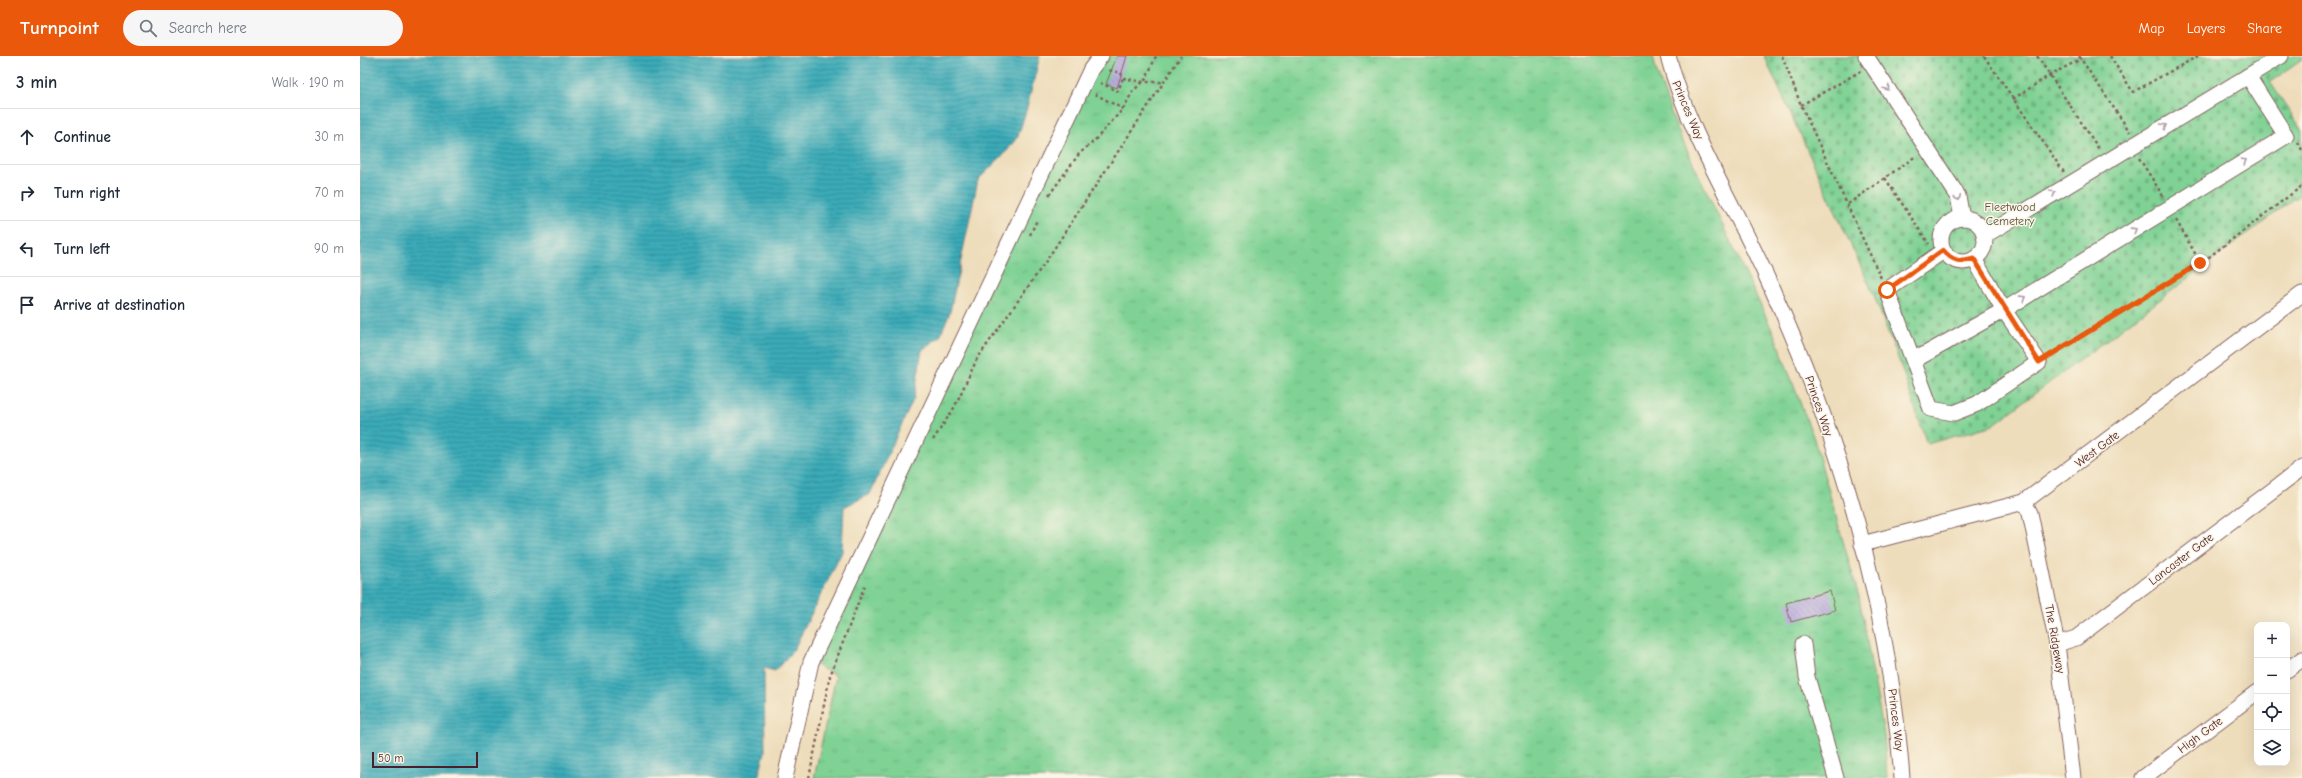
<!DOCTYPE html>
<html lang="en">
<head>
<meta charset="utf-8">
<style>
  :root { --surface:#fff; --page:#f6f6f7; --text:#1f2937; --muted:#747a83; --line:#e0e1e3; --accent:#ea580c }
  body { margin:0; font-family:"Comic Neue",sans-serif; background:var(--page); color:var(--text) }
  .controls { position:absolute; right:12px; bottom:12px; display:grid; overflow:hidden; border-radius:8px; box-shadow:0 4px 16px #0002 }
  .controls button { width:36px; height:36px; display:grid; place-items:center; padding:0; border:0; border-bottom:1px solid var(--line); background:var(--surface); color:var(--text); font:20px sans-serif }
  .scale { position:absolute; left:12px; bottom:10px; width:106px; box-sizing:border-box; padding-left:4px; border:2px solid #4a1f2b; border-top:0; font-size:11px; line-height:14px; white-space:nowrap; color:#4a1f2b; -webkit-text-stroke:3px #fcf5e5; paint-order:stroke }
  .stop { position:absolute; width:12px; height:12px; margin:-9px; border:3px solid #ea580c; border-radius:50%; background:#fff }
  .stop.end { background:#ea580c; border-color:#fff; box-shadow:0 1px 4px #0008 }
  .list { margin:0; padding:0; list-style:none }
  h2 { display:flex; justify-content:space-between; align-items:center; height:52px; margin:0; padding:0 16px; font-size:17px }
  h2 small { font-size:13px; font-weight:400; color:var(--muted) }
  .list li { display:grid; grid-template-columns:26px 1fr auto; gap:12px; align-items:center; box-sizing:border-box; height:56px; padding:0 16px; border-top:1px solid var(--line) }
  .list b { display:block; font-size:15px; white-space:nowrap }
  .list em { font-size:13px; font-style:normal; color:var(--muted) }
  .icon { flex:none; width:22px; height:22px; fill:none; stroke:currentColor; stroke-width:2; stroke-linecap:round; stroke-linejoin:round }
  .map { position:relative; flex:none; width:1942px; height:722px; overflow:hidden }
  header { display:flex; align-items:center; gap:24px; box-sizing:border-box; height:56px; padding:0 20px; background:var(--accent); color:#fff }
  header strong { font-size:19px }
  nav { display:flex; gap:22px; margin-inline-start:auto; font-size:14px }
  .search { width:280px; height:36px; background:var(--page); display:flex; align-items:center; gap:10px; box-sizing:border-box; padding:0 14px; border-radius:22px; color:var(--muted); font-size:15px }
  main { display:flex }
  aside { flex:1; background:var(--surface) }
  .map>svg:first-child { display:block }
</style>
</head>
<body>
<header>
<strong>Turnpoint</strong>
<div class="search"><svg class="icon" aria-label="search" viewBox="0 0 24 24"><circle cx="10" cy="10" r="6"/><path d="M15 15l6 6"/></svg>Search here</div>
<nav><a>Map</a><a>Layers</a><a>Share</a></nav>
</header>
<main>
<aside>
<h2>3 min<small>Walk · 190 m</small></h2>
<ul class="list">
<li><svg class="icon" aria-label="ahead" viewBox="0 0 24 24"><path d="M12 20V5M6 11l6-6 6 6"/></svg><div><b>Continue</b></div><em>30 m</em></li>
<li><svg class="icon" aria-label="right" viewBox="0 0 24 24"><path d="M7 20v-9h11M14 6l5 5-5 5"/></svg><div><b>Turn right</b></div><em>70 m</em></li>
<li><svg class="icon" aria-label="left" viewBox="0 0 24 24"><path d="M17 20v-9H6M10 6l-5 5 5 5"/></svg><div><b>Turn left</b></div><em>90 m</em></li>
<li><svg class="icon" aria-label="arrive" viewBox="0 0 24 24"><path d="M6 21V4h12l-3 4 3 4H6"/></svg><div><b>Arrive at destination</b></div></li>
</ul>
</aside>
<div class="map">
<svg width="1942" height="722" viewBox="0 0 1942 722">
  <defs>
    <pattern id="grass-tufts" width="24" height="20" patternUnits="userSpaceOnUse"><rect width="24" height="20" fill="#7fd294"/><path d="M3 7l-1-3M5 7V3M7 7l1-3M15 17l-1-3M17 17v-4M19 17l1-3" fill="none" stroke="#6fb480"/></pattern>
    <pattern id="cemetery-stones" width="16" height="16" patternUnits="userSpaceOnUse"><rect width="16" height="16" fill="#7fd294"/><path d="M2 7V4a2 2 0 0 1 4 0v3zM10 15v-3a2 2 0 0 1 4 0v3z" fill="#6fb480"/></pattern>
    <pattern id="water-rules" width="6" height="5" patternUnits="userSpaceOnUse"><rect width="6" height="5" fill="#3babb8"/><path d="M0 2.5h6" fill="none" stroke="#348b96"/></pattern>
    <pattern id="building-back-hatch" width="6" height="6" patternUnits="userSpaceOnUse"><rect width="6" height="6" fill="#b5a9dc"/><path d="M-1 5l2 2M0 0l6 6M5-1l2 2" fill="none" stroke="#9589b3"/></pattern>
  </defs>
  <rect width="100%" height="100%" fill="#fcf5e5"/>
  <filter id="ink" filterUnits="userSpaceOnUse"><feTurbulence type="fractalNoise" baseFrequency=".025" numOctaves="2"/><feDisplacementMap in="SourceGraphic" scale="8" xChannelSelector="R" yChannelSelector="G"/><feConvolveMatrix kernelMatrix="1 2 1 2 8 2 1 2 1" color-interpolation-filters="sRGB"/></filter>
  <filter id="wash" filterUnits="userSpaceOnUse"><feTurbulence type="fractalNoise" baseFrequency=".012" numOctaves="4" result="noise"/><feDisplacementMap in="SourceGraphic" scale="16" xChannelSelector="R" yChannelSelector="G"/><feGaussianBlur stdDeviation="0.9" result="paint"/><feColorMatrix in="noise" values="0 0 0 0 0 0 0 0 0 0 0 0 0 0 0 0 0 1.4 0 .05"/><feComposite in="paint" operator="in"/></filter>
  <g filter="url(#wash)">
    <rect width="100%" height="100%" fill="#edb"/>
    <polygon fill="url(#grass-tufts)" stroke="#647860" points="741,0 1293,0 1296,14 1317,73 1415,280 1454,383 1499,541 1524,679 1527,722 454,722 476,620 451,606"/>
    <polygon fill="url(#cemetery-stones)" stroke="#647860" points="1404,0 1942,0 1942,4 1910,26 1942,74 1942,137 1633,369 1567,388 1540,307 1513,237"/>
    <polygon fill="url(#water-rules)" stroke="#426572" points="0,0 680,0 666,55 658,80 647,95 618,124 590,256 580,280 562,294 554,342 510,438 484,451 482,496 434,593 415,615 404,612 405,696 398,722 0,722"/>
    <g id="blocks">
      <g fill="url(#building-back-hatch)">
        <polygon points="757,0 767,0 757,32 746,28"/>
        <polygon points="1470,535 1475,554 1431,566 1426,547"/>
      </g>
    </g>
  </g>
  <g filter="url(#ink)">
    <use href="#blocks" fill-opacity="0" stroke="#83625d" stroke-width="1"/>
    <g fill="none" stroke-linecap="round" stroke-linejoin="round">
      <g stroke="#83625d" stroke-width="17">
        <g id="minor">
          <path d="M 1308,0 C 1329,79 1375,150 1408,224 C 1480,380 1529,550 1542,722"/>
          <polyline points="1506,0 1598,140 1602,162"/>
          <circle cx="1603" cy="184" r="22"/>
          <polyline points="1624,180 1921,0"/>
          <polyline points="1614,203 1644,254 1926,80 1888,20"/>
          <polyline points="1551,298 1560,301 1644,254 1679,306 1617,348 1594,357 1571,353 1527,234 1583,195"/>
          <polyline points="1664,446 1670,457 1697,588 1713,722"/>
          <polyline points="1502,488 1664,446 1942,238"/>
          <polyline points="1443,588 1447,621 1476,722"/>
          <polyline points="1697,588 1716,582 1942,412"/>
          <polyline points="1927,614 1942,603"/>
          <polyline points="425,722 451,606 731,13 741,0"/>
          <polyline points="1783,722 1897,636"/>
        </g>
      </g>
      <g stroke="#83625d" stroke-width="2.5" stroke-dasharray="3 3" stroke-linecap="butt">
        <polyline points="1422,0 1441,49 1521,222"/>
        <polyline points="1624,0 1703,115 1705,114"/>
        <polyline points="1677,0 1739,93"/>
        <polyline points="1719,0 1770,76"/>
        <polyline points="1750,0 1773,36 1838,0"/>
        <polyline points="763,22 783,26 804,26"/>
        <polyline points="740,27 758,35 763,22 761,17 748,14"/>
        <polyline points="735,38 763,53"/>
        <polyline points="1653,43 1690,19 1721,3"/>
        <polyline points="1441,49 1501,15"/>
        <polyline points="1938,86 1942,94"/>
        <polyline points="1779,102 1803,140"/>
        <polyline points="1525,122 1569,188"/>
        <polyline points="689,139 719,98 736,83 763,53 773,35 786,23 796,0"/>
        <polyline points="1488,148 1556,100"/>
        <polyline points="1816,164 1840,206"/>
        <polyline points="670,179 677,164"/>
        <polyline points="1690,299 1845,204 1942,130"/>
        <polyline points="573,384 594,352 617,303 684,208 821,0"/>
        <polyline points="449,722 470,620 505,529"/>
      </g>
      <use href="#minor" stroke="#fff" stroke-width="15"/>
    </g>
    <defs><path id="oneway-chevron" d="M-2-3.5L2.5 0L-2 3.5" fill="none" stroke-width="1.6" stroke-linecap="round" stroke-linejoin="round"/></defs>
    <g stroke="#ae9aa0">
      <use href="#oneway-chevron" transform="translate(1527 32) rotate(56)"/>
      <use href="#oneway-chevron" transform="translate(1804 70) rotate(-31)"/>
      <use href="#oneway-chevron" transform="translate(1884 105) rotate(-32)"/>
      <use href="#oneway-chevron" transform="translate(1693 137) rotate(-31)"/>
      <use href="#oneway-chevron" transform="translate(1598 142) rotate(65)"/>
      <use href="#oneway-chevron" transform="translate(1774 174) rotate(-32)"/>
      <use href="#oneway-chevron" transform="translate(1663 242) rotate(-32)"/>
    </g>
  </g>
  <g fill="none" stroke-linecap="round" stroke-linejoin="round" filter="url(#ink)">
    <path stroke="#ea580c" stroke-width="5" d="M 1527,234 L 1583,194 C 1592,205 1601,207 1614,203 L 1679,306 L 1840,207"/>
  </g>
  <g text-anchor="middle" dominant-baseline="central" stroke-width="3" stroke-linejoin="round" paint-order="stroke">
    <g font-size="12" fill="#4a1f2b" stroke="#fcf5e5">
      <text transform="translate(1328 54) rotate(67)">Princes Way</text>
      <text transform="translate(1459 350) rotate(71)">Princes Way</text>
      <text transform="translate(1737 393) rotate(-37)">West Gate</text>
      <text transform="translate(1821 503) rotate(-37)">Lancaster Gate</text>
      <text transform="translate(1695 583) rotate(80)">The Ridgeway</text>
      <text transform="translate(1536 664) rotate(83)">Princes Way</text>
      <text transform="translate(1840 679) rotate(-37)">High Gate</text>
    </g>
    <g font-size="12" fill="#5a554a" stroke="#fcf5e5">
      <text x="1650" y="151">Fleetwood<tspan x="1650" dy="14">Cemetery</tspan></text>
    </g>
  </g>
</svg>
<div class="controls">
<button>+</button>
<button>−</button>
<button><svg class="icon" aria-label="locate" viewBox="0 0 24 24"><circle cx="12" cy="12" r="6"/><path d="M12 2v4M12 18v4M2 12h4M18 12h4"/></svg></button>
<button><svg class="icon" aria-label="layers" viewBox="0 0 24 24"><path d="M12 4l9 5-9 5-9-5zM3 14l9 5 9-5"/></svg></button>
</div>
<div class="scale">50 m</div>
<div class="stop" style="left:1527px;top:234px"></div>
<div class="stop end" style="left:1840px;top:207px"></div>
</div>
</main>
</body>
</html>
